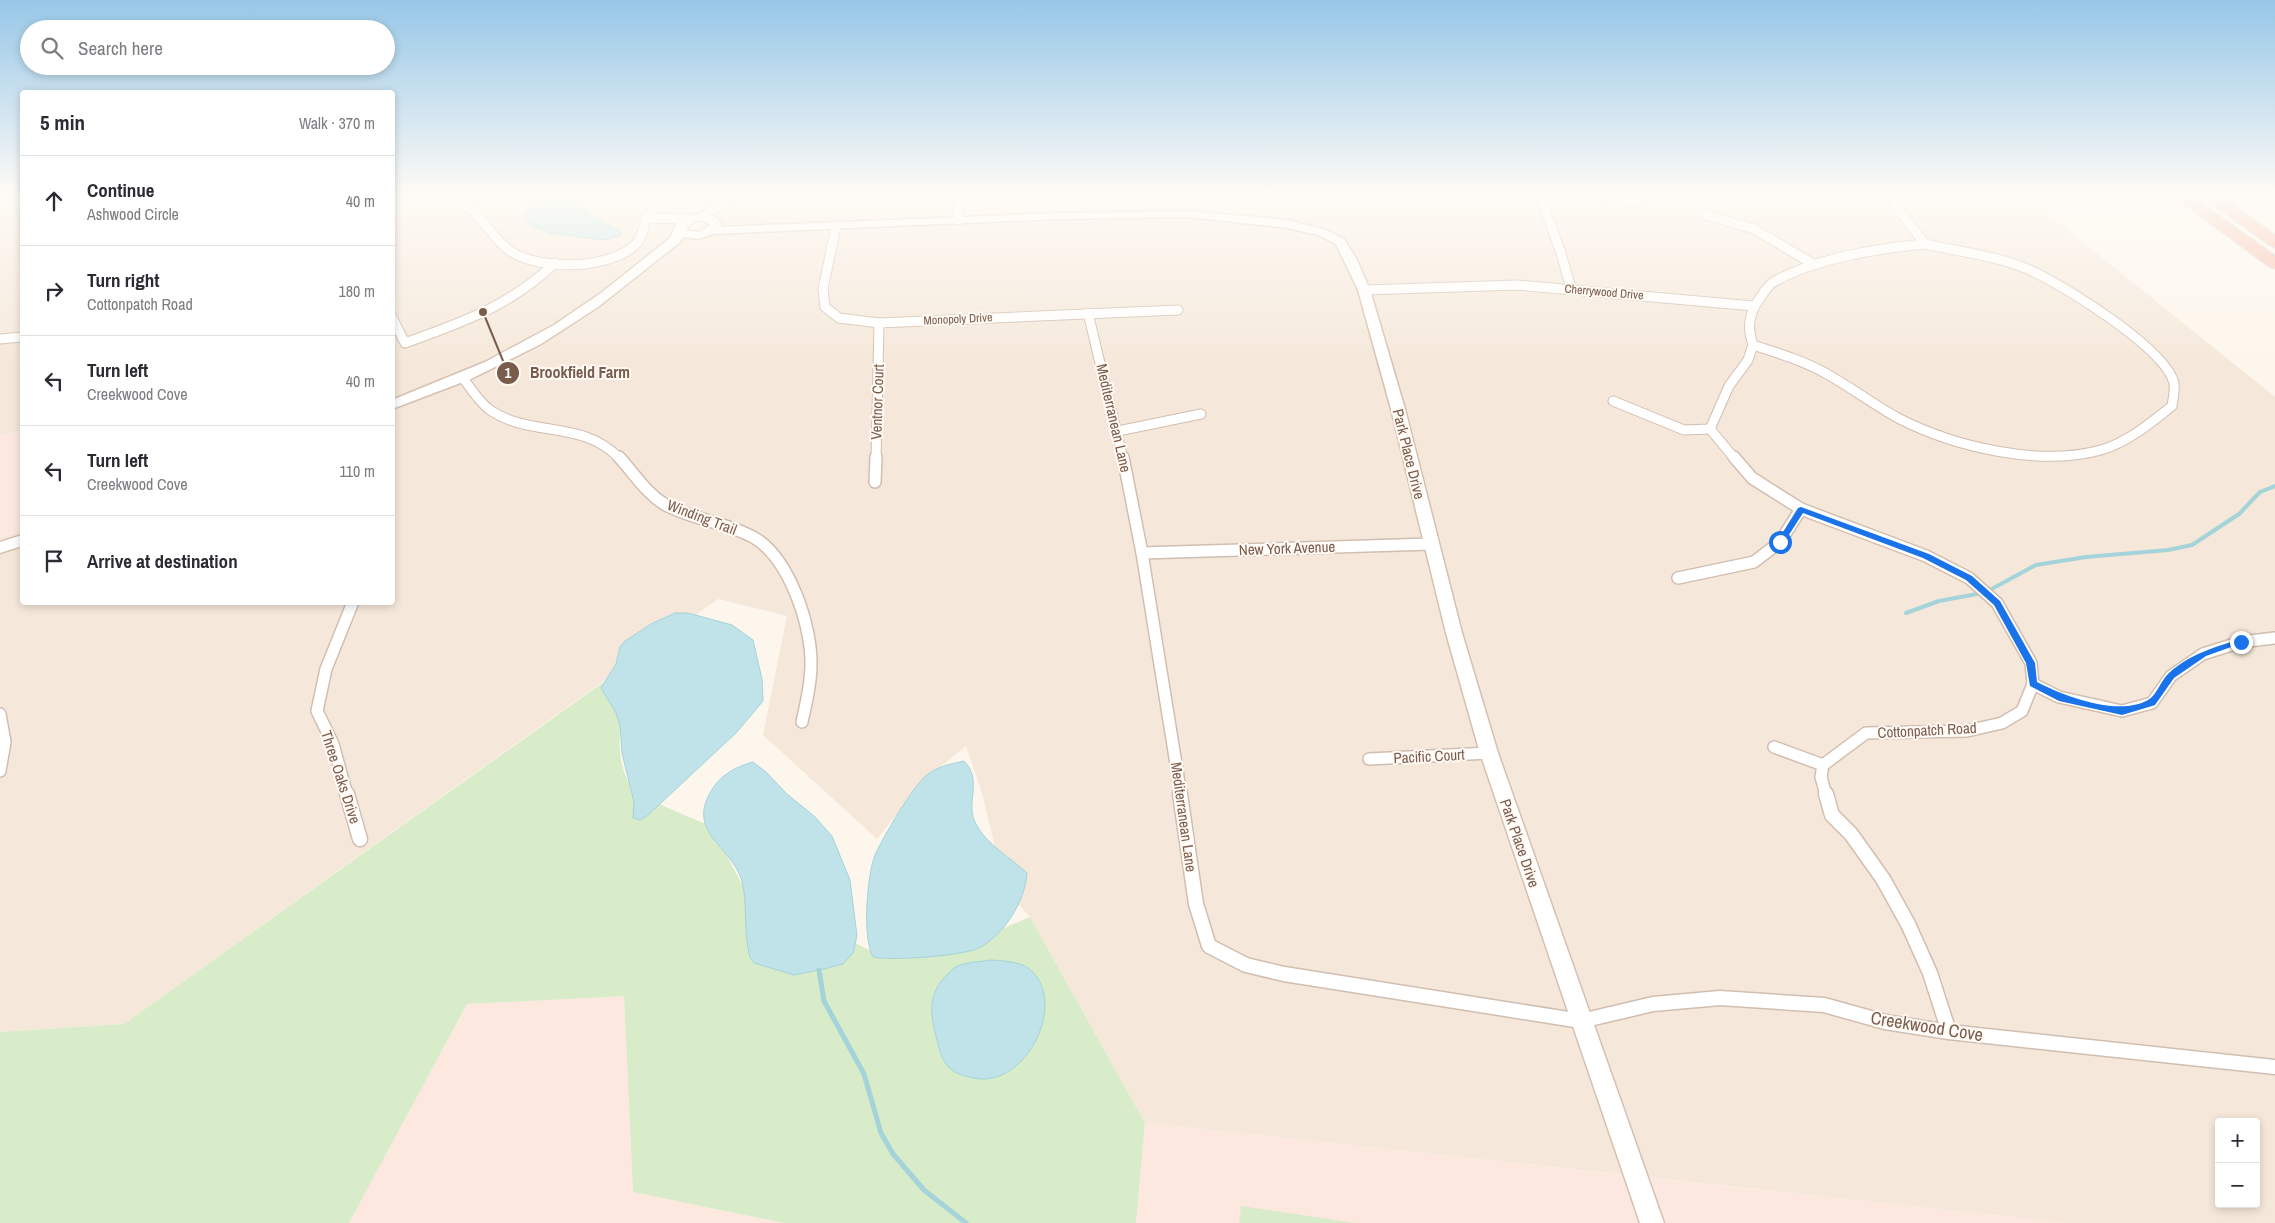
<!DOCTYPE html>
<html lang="en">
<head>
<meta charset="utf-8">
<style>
  :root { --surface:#fff; --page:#f2f2f3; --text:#2b2b33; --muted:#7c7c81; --line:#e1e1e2 }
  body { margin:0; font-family:"Archivo Narrow",sans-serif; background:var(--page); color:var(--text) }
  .controls { position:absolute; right:15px; bottom:15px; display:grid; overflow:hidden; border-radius:5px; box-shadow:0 2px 8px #0003 }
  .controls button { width:45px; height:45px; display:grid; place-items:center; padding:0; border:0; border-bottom:1px solid var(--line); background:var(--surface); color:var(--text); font:25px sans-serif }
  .stop { position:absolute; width:15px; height:15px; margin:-11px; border:4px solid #1a73e8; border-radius:50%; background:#fff }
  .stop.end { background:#1a73e8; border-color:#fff; box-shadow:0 1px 5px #0008 }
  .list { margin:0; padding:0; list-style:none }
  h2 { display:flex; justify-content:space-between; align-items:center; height:65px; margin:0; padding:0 20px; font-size:21px }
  h2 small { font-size:16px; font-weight:400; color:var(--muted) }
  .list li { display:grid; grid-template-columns:32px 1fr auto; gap:15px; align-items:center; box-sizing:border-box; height:90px; padding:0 20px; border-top:1px solid var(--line) }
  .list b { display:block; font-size:19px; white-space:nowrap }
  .list p { margin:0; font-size:16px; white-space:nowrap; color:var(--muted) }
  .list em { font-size:16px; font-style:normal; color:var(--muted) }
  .icon { flex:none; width:28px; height:28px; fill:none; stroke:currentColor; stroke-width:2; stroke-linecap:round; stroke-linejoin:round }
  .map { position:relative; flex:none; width:2275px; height:1223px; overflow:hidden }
  .search { position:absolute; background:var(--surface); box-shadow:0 2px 8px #0003; left:20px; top:20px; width:375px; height:55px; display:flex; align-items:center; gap:12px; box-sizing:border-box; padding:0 18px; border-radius:28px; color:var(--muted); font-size:19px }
  .panel { position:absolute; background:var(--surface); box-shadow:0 2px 8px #0003; left:20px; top:90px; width:375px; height:515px; border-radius:5px }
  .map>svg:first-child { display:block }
</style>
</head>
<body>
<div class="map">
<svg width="2275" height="1223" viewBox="0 0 2275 1223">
  <rect width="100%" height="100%" fill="#fdf6ec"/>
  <g fill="#f5e8da" fill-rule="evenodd">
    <polygon points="0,194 22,194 22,430 0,436"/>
    <path d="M 452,194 L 506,194 L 522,211 L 570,194 L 733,194 L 709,212 L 685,218 L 673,228 L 674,235 L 663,246 L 623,276 L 697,228 L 735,194 L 2023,194 L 2275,397 L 2275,1223 L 2067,1223 L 1145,1123 L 1030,917 L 1005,889 L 982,793 L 966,746 L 924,780 L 877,839 L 763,735 L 787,616 L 718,599 L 124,1024 L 0,1032 L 0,538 L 22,529 L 22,602 L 392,602 L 393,210 L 396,214 ZM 2219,1122 L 2256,1122 L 2256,1204 L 2219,1204 Z"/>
  </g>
  <g fill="#fde8e0">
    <polygon points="22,430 22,529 0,538 0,436"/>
    <polygon points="624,995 633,1192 784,1223 349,1223 467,1004"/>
    <polygon points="1145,1123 2066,1223 1136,1223"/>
  </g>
  <g fill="#d8ecc9">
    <polygon points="511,194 546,194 524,207"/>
    <path d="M 633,661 C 626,698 609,747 629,783 C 639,799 693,818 711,826 L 744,888 L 875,953 L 948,952 L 1030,917 L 1145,1123 L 1136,1223 L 784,1223 L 633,1192 L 624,996 L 467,1004 L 349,1223 L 0,1223 L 0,1032 L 124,1024 Z"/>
    <polygon points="1241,1206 1355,1223 1239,1223"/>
  </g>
  <g fill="#bfe3e8" stroke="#a5d3da">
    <path d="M 554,194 L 584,194 L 580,202 C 586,216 610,224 622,233 L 622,235 L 605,240 L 550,233 L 531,226 L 524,216 L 531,206 Z"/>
    <polygon points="675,613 688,613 732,625 753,640 762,679 763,701 737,732 647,816 640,820 633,818 634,802 622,753 620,725 616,713 601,688 616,664 620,647 625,641 651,624"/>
    <path d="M 964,761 C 984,782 964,802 976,824 C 986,844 1011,858 1027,873 C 1025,901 1005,934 979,948 C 962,956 892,961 873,957 C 862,938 867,875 875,855 C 883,837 914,784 928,774 C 939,766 951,764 964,761 Z"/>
    <path d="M 753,762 L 766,772 L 787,794 L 814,816 L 832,836 L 850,880 L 857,936 L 853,953 L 843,964 L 824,969 L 794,975 L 754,963 L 750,957 C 743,933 748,905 742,881 C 731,845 684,832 713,788 C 721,775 737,766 753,762 Z"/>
    <path d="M 991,960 C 1003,961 1018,961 1028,968 C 1068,997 1031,1082 980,1079 C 972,1078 958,1075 952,1070 C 942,1063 940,1051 937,1040 C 931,1017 927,998 943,979 C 946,976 950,971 954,968 C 963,962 980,962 991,960 Z"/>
  </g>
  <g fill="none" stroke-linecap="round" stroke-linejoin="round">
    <g stroke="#a5d3da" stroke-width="4">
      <polyline points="1988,591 2036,565 2086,557 2168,550 2192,545 2239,514 2260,492 2275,486"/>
      <polyline points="1906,613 1939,601 1977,594"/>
    </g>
    <polyline stroke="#a5d3da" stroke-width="5" points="819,970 824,1001 864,1074 881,1133 893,1154 924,1190 966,1223"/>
    <g stroke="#d1beb0" stroke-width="11">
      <g id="street-far2">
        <polyline points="958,194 958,220"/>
        <polyline points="1539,194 1560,250 1571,288"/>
        <polyline points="1592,194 1639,202"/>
        <polyline points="1892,194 1895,205 1925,244"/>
        <path d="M 465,204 C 483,217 492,238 510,251 C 539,271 612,270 637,243 C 643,236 643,226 647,218 C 652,209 659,202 666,194"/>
        <polyline points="1706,215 1754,229 1815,265"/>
        <polyline points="647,218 689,219"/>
        <polyline points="836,226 823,289 825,307 839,318 879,323 1178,310"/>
        <path d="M 1925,244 C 1961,252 1999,256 2032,271 C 2065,286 2166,349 2174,383 C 2175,389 2173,400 2172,406 C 2151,423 2128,442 2101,450 C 2040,467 1954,447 1898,418 C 1874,405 1852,388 1827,374 C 1804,361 1778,353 1753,345 C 1746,325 1750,311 1762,295 C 1765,291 1768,286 1772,283 C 1811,259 1880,248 1925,244 Z"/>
        <polyline points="1364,290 1517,285 1754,306"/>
        <polyline points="1088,313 1123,459"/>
        <path d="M 392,317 L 405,343 C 463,322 510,306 555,263"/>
        <polyline points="0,339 22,337"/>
        <path d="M 463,378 C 471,389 479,402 490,410 C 531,438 583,419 620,459"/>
        <polyline points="1613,401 1684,430 1710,429"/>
        <polyline points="1118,431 1201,414"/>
        <polyline points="876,459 879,323"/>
        <polyline points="1735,459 1710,429 1729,386 1748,360 1753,345"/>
      </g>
    </g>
    <g stroke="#d1beb0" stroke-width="14">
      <g id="street-far1">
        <path d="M 619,457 C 634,473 645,492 664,504 C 692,520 726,522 753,537 C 789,557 812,626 811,665 C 811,685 806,703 802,722"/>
        <polyline points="1123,457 1142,553 1181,795"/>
        <polyline points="1734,457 1752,478 1801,509 1926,556 1969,578 1997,603 2031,663 2033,684 2022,711 2002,723 1967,731 1866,733 1823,765 1821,777 1826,795"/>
        <polyline points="875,482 876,457"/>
        <polyline points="1142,553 1431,544"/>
        <polyline points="1678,578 1754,562 1780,542 1801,509"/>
        <polyline points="2033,684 2059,697 2122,711 2152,703 2171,676 2203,654 2241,642 2275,638"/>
        <polyline points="0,714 5,742 0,771"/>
        <polyline points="1774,747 1823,765"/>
        <polyline points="1369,759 1489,753"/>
        <polyline points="347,795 333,744 317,711 326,669 353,602"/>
      </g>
    </g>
    <g stroke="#d1beb0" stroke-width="17">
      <g id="street">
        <polyline points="347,794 360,839"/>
        <polyline points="1180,794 1196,904 1209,946 1246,965 1284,974 1581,1021 1653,1004 1720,998 1824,1005 1885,1022 1949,1032 2275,1067"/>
        <polyline points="1826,794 1832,815 1851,834 1883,879 1908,924 1930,973 1949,1032"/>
      </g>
    </g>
    <g stroke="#d6c0b0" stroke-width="3">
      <g id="secondary">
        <path d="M 729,194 L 742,194 L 711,216 L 718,218 L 722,225 L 720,227 L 1060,213 L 1189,211 L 1287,220 L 1326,230 L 1344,239 L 1356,258 L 1370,290 L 1405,409 L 1462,633 L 1498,753 L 1664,1223 L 1640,1223 L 1480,753 L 1446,633 L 1391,409 L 1358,290 L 1336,244 L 1318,235 L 1287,228 L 1189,217 L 1060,219 L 712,234 L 699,239 L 683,237 L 679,243 L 598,307 L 541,344 L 471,379 L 392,409 L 392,400 L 485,362 L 554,325 L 601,293 L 670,238 L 677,223 L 685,217 L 699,214 ZM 701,220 L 710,225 L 699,232 L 686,230 L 693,222 Z"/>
        <polygon points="22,535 22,546 0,553 0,542"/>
      </g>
    </g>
    <g stroke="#dad1cd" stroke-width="3">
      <g id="highway">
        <polygon points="2171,194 2188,194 2275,256 2275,268 2269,266"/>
        <polygon points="2199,194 2216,194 2275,235 2275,247 2270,245"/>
      </g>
    </g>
    <use href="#street-far2" stroke="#fff" stroke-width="9"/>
    <use href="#street-far1" stroke="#fff" stroke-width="11"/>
    <use href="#street" stroke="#fff" stroke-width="14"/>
    <use href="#secondary" fill="#fff" fill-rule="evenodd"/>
    <use href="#highway" fill="#f7b7a3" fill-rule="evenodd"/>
  </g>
  <linearGradient id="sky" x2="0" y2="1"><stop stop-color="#97c7e8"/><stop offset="0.53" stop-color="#fefbf6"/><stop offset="1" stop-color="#fefbf6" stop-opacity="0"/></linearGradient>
  <rect width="2275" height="366" fill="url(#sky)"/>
  <path fill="#1a73e8" d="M 1801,507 L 1929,554 L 1972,576 L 2000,601 L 2035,663 L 2037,682 C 2064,696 2118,717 2148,700 C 2157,695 2161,680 2169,673 C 2190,654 2215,647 2241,639 L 2245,642 L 2206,656 L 2174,678 L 2155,705 L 2152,706 L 2122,715 L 2059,701 L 2030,686 L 2026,663 L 1994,605 L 1966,580 L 1923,558 L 1803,513 L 1783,544 L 1778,544 L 1778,540 L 1798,508 Z"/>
  <g text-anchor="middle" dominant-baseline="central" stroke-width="4" stroke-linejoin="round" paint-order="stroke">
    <g font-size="12" fill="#7a5c4d" stroke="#fffaf3">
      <text transform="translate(1604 292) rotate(5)">Cherrywood Drive</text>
      <text transform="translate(958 319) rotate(-3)">Monopoly Drive</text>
    </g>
    <g font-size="15" fill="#7a5c4d" stroke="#fffaf3">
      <text transform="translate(877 402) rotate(-88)">Ventnor Court</text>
      <text transform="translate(1114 418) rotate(77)">Mediterranean Lane</text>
      <text transform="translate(1409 454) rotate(76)">Park Place Drive</text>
      <text transform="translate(702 517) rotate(21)">Winding Trail</text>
      <text transform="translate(1287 548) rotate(-2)">New York Avenue</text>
      <text transform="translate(1927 730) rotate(-3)">Cottonpatch Road</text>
      <text transform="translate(1429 756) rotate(-3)">Pacific Court</text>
      <text transform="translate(341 777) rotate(72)">Three Oaks Drive</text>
      <text transform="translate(1184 817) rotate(82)">Mediterranean Lane</text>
      <text transform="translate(1520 843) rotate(71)">Park Place Drive</text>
    </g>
    <g font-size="18" fill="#7a5c4d" stroke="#fffaf3">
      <text transform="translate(1927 1026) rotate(9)">Creekwood Cove</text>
    </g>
  </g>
  <path fill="none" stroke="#7a5c4d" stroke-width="2" d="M483 312L508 373"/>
  <g fill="#7a5c4d" stroke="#fffaf3" stroke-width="2">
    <circle cx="483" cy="312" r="5"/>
    <circle cx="508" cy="373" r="12"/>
  </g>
  <g font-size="15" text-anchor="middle" font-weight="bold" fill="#fff">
    <text x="508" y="378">1</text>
  </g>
  <g font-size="16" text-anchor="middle" font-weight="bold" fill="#7a5c4d" stroke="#fffaf3" stroke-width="4" stroke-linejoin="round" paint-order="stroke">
    <text x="580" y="378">Brookfield Farm</text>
  </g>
</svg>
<div class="controls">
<button>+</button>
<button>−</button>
</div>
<div class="stop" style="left:1780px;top:542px"></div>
<div class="stop end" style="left:2241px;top:642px"></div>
<div class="search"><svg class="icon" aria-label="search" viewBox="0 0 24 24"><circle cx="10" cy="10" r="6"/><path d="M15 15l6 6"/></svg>Search here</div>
<section class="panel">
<h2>5 min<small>Walk · 370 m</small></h2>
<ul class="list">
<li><svg class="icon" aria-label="ahead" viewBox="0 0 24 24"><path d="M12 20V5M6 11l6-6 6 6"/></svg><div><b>Continue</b><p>Ashwood Circle</p></div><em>40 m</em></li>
<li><svg class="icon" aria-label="right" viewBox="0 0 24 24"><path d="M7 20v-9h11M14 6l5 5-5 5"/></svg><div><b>Turn right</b><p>Cottonpatch Road</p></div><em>180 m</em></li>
<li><svg class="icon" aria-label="left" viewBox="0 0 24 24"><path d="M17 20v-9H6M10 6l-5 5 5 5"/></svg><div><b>Turn left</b><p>Creekwood Cove</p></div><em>40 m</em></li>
<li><svg class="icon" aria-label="left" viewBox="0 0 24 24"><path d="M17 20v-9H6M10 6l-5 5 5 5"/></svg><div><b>Turn left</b><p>Creekwood Cove</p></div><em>110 m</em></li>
<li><svg class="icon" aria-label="arrive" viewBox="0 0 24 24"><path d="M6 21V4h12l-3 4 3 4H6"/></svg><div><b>Arrive at destination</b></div></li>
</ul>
</section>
</div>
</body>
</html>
